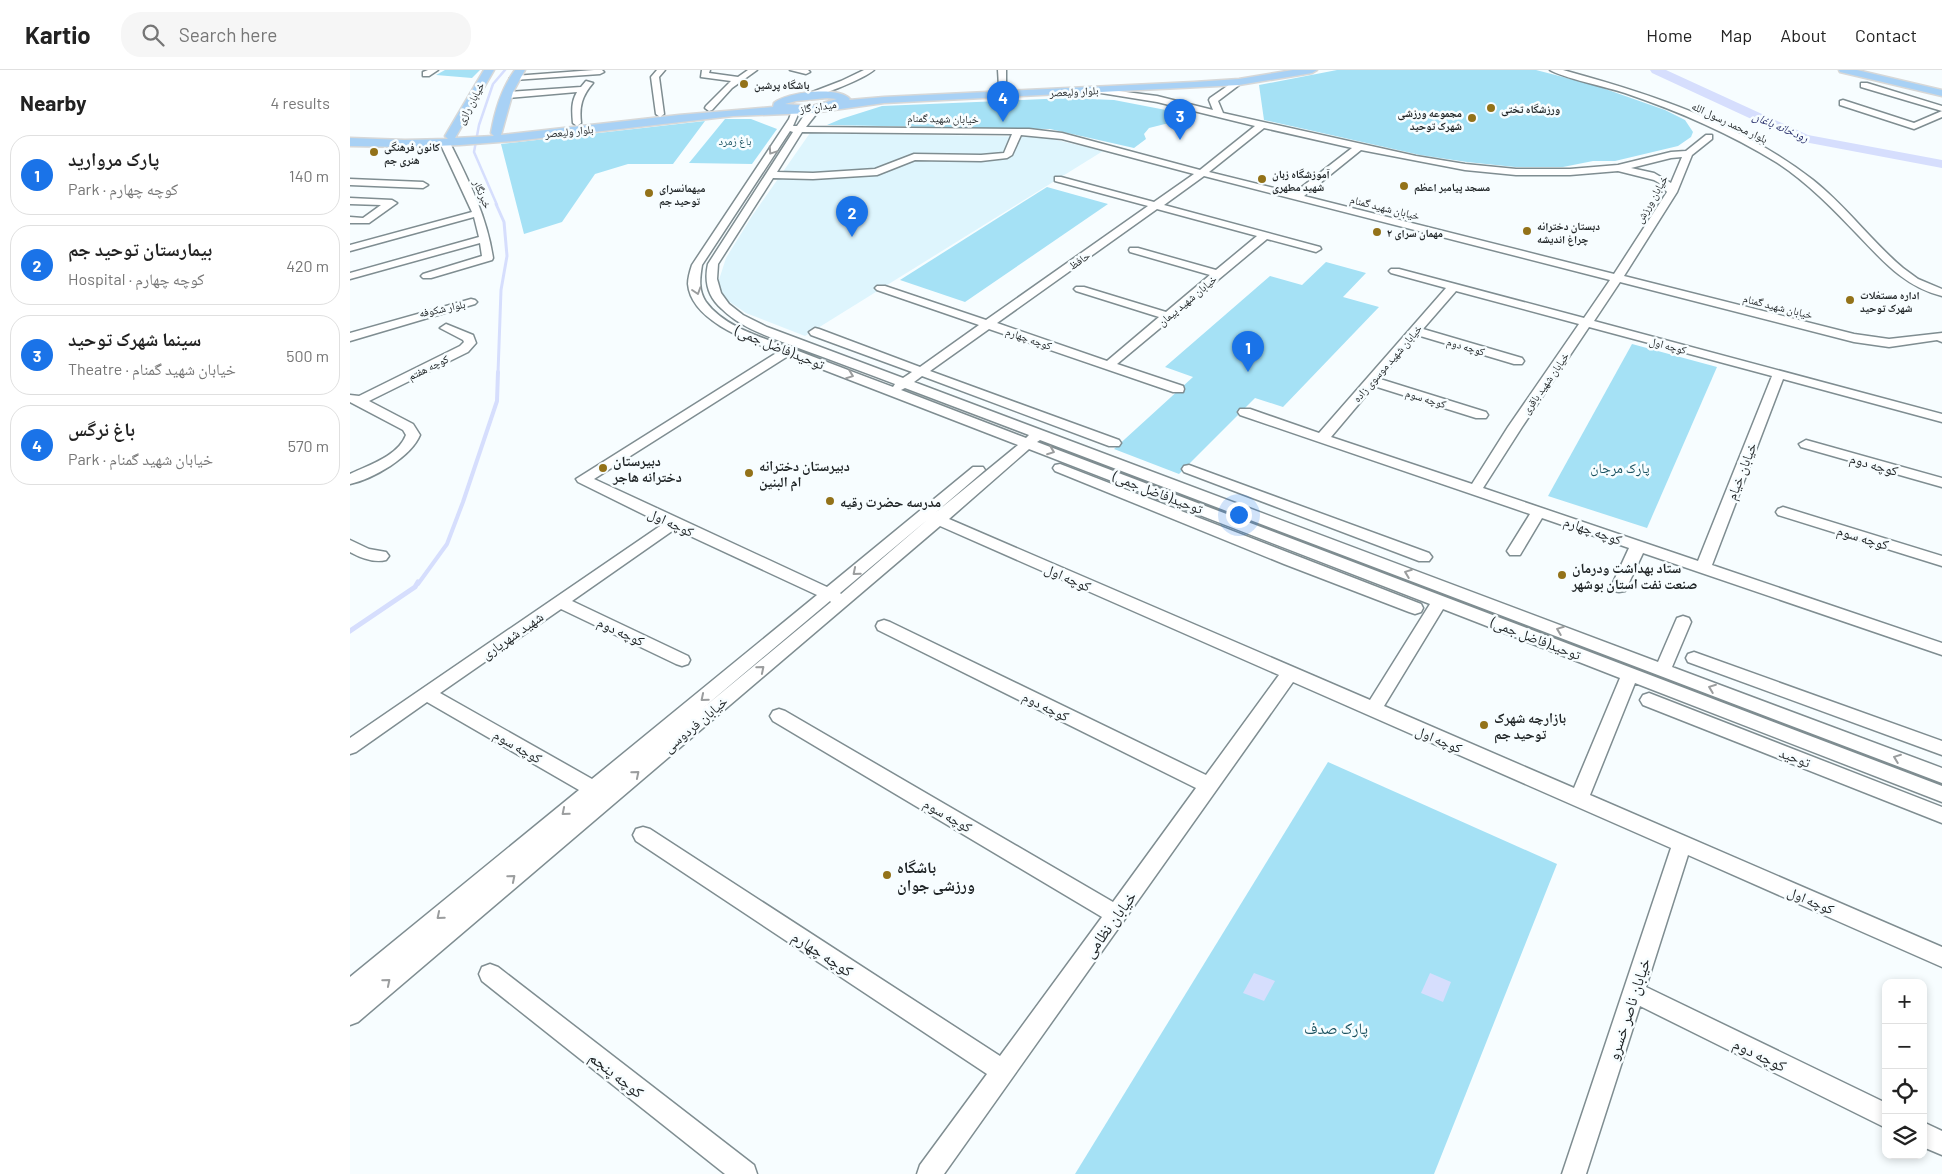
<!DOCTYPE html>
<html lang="en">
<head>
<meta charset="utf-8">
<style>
  :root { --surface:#fff; --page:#f6f6f6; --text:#222; --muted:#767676; --line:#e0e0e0; --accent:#1a73e8 }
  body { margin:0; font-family:Barlow,"Noto Naskh Arabic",sans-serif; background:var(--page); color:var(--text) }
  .controls { position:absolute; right:15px; bottom:15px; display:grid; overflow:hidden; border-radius:10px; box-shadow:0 2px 8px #0003 }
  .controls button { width:45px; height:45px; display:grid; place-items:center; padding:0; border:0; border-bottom:1px solid var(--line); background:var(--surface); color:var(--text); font:25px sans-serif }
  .you { position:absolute; left:888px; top:444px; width:18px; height:18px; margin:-12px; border:4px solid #fff; border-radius:50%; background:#1a73e8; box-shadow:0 0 0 8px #1a73e833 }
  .badge { display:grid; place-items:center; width:32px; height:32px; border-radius:50%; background:var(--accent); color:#fff; font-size:16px; font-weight:700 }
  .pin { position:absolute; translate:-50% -41px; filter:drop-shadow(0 1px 2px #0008) }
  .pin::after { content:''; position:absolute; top:26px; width:18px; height:15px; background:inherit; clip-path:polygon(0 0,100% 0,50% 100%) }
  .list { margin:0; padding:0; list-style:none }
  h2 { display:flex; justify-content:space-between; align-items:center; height:65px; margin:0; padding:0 20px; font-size:21px }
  h2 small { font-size:16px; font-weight:400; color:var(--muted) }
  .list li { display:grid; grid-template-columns:32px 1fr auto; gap:15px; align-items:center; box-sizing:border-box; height:80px; margin:0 10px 10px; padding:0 10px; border:1px solid var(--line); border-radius:20px }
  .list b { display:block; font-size:19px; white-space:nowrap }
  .list p { margin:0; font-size:16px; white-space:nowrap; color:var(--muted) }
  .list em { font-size:16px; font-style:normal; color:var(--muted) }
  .icon { flex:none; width:28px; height:28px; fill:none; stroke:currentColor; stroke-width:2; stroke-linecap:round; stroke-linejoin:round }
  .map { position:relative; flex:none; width:1592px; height:1104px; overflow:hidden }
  header { display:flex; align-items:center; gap:30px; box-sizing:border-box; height:70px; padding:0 25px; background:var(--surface); border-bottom:1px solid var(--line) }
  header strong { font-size:24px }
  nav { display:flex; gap:28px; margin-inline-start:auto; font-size:18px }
  .search { width:350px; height:45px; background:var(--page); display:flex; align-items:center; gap:12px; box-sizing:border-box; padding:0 18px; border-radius:20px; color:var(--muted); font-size:19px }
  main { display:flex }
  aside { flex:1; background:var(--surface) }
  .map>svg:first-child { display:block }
</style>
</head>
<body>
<header>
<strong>Kartio</strong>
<div class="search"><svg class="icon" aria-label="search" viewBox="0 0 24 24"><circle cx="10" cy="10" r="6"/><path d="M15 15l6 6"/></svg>Search here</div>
<nav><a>Home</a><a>Map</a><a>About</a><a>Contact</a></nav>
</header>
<main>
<aside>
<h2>Nearby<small>4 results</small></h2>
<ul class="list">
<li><span class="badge">1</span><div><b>پارک مروارید</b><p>Park · کوچه چهارم</p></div><em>140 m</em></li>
<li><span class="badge">2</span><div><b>بیمارستان توحید جم</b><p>Hospital · کوچه چهارم</p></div><em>420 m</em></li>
<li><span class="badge">3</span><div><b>سینما شهرک توحید</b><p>Theatre · خیابان شهید گمنام</p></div><em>500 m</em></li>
<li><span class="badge">4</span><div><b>باغ نرگس</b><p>Park · خیابان شهید گمنام</p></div><em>570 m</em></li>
</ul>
</aside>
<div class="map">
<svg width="1592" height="1104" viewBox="0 0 1592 1104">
  <rect width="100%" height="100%" fill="#f7fdff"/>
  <polygon fill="#def5fd" points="460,63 694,67 753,81 455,266 396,243 365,222 376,188 402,146"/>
  <g fill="#a5e1f5">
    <polygon points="95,0 130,0 122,8 86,5"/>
    <polygon points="987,0 1186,0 1244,15 1315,40 1335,50 1343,62 1341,67 1328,76 1265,91 1243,91 1213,97 1165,97 1117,92 1070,85 914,50 909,15"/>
    <polygon points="718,28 764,30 847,46 799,58 794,64 796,69 784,78 700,59 477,55 491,49 532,36"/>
    <polygon points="375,49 401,49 427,59 402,94 339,93"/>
    <polygon points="355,51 323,94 278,94 245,104 212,152 174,164 151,74"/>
    <polygon points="697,117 758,134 615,232 550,210"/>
    <polygon points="976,192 1016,203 993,227 1029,237 933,337 905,328 829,404 764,379 843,307 815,297 920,206 952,215"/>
    <polygon points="1282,274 1367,297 1297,458 1198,426"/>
    <polygon points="978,692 1207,794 1084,1104 725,1104"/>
  </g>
  <g fill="#d6defd">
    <polygon points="904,903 925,911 914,931 893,923"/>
    <polygon points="1080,903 1101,912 1093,932 1071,923"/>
  </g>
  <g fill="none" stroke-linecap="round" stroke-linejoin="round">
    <polyline stroke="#d6defd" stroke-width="2.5" points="147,135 124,82 129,55 143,14 155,0"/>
    <polyline stroke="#d6defd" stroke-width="3" points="146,134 154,152 157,186 151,220 148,303"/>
    <polyline stroke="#d6defd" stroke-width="4" points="68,514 97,474 113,432 147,331 148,302"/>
    <polyline stroke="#d6defd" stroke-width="5" points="0,561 65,517 68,512"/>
    <polygon fill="#d6defd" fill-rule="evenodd" points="1300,0 1316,0 1458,65 1592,90 1592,98 1449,71 1302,3"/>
    <g stroke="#7f8d91" stroke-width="3">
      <g id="minor">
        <polygon points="78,0 88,0 79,6 73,6 73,2"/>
        <polygon points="244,0 252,0 254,2 250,4 164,10 160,8 164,6"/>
        <polygon points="307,0 315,0 309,7 314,44 310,47 306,44 301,7"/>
        <polygon points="352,0 360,0 359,3 388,7 398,0 407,0 382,18 362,40 359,41 355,38 356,36 381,11 351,7"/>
        <polygon points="440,0 458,0 460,2 456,4"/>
        <path d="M 514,0 L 524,0 C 515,8 460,32 452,26 L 491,11 Z"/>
        <polygon points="648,0 656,0 656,19 649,17"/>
        <path d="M 1200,0 L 1213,0 C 1301,24 1390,53 1463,110 C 1496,136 1521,171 1553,198 L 1568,209 L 1592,219 L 1592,226 C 1555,217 1533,191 1508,165 C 1483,139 1457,112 1426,92 C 1379,63 1328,41 1275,23 C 1260,18 1210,7 1200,0 Z"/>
        <path d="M 886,10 L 893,12 L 868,31 L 873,43 L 1066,86 L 1115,94 L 1166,99 L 1220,99 L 1268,95 L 1321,82 L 1336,81 L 1356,65 L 1362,65 L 1362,69 L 1342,85 L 1327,122 L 1274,206 L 1504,264 L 1539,269 L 1592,263 L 1592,272 L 1587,270 L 1539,277 L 1504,272 L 1270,212 L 1244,251 L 1592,344 L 1592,352 L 1433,309 L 1362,495 L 1592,573 L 1592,585 L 1293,483 L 1275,521 L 1269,522 L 1263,521 L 1261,517 L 1279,478 L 1192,448 L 1170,485 L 1160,485 L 1157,481 L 1180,444 L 890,345 L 888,342 L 890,339 L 900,339 L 969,363 L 1096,218 L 1041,203 L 1039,201 L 1041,199 L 1049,199 L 1234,248 L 1260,210 L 854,106 L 814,135 L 970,177 L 971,179 L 966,182 L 917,169 L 767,294 L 833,316 L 834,319 L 833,322 L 823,322 L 639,259 L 580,301 L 769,370 L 771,373 L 769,376 L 759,376 L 572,306 L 564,312 L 1308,592 L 1327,548 L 1333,546 L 1339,548 L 1341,552 L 1322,597 L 1592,698 L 1592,713 L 690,370 L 687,372 L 1592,716 L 1592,732 L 1285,613 L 1240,725 L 1592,877 L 1592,897 L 1338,785 L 1296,917 L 1536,1033 L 1536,1058 L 1290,936 L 1236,1104 L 1212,1104 L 1321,778 L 943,612 L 594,1104 L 567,1104 L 570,1095 L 637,1004 L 286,771 L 283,765 L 286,759 L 293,757 L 300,759 L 650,986 L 752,847 L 423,651 L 420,646 L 423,641 L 429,639 L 435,641 L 763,832 L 846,718 L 528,560 L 526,556 L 528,552 L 534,550 L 540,552 L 856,705 L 929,605 L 590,456 L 8,952 L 0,955 L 0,907 L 229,720 L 77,632 L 6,682 L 0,684 L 0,668 L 313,454 L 228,412 L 226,409 L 428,282 C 399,271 341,251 338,214 C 338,208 340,201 342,195 L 439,49 L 443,38 L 450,40 L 443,56 L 447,56 L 453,47 L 467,35 L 471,38 L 456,57 L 679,59 L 712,63 L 850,100 L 905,56 L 807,32 L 745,22 L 741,20 L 745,18 L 807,26 L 863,40 L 859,30 L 860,28 ZM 914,58 L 1002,78 L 944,123 L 859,102 ZM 440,61 L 443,62 L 358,194 C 354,212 358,227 372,239 C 393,260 424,268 451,279 C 482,290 513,302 545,314 L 543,317 C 509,304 476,292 443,279 C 414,268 375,258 356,232 C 348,220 350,208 352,195 ZM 452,62 L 662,64 L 654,83 L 631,85 L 564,84 L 525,99 L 463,103 L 427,102 ZM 671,65 L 712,69 L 844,104 L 804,132 L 711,107 L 705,107 L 705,111 L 798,136 L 636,250 L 535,216 L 527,216 L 525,218 L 527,220 L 629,255 L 570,297 L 469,259 L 465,258 L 459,262 L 461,265 L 562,302 L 553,308 L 417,257 L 393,245 L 379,234 L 371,223 L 367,209 L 368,194 L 423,108 L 463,109 L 527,105 L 565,90 L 631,91 L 657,88 L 662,85 ZM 1011,80 L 1115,100 L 1166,105 L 1220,105 L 1268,101 L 1304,110 L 1311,114 L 1317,122 L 1264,204 L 954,126 ZM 1332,87 L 1321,113 L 1304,103 L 1281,98 L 1321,88 ZM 807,139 L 907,166 L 866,200 L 788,178 L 780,178 L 779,180 L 780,182 L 860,205 L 816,242 L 734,217 L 726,217 L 724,219 L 726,221 L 809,247 L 757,291 L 647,253 ZM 1106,221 L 1229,254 L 1158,357 L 1122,414 L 981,367 L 1024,316 L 1126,348 L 1136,348 L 1138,345 L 1136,342 L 1030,309 L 1067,265 L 1164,294 L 1172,294 L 1174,291 L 1172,288 L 1073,259 ZM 1239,257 L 1422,306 L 1348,491 L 1133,418 L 1172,357 ZM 438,286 L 668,375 L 585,443 L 635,400 L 633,397 L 623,397 L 477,517 L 244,409 ZM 555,318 L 679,365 L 676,368 L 551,320 ZM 679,379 L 1080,534 L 1020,630 L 599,449 ZM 577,450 L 491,524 L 490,523 ZM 325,459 L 467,525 L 242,709 L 90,623 L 211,539 L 326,594 L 332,596 L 338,594 L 340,590 L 338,586 L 222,531 ZM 480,531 L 481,532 L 353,638 ZM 1093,539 L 1270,608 L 1224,718 L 1034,636 Z"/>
        <path d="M 236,11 L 243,13 C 232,26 229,36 231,53 L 227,56 L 223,53 C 222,42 221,32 227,22 L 157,28 L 153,25 L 157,22 L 231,17 Z"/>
        <polygon points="1511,13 1517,13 1592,36 1592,47 1564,59 1490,35 1490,31 1493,30 1564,53 1592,41 1511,17"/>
        <path d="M 95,70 L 100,73 C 119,111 137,147 143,188 L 142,190 L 81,208 L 73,208 L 71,206 L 73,204 L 132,186 L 130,173 L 0,209 L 0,203 L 129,167 L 124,147 L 0,181 L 0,175 L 122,142 L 90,73 Z"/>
        <polygon points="0,109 73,112 78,115 73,118 0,115"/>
        <polygon points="0,128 42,130 47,133 19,153 0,153 0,147 13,148 31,135 0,134"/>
        <polygon points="121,229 125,230 127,232 125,234 0,271 0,263"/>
        <path d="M 96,254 L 123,265 L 126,273 L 118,282 L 19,331 L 63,354 L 70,365 C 61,387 23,409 0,414 L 0,404 C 19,395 48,386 56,365 L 53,360 L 0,332 L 0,325 L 9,326 L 110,276 L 114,272 L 113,270 L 90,258 Z"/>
        <polygon points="1456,370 1592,408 1592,417 1451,377 1449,374"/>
        <polygon points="710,394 1071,534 1073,538 1071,542 1065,544 1059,542 934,494 705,401 703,398 705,395"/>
        <polygon points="839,395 1079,483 1082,487 1079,491 1069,491 834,402 832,399 834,396"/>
        <polygon points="1433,437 1592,486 1592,496 1428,445 1426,442 1428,439"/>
        <path d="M 0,470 L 19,479 L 36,482 L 39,486 L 36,490 C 24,493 11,488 0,482 Z"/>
        <polygon points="1344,582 1592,671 1592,685 1338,592 1336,588 1338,584"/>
        <polygon points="1299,623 1592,737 1592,753 1293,635 1290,630 1293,625"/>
        <polygon points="140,894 148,897 404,1095 407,1104 375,1104 132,911 129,904 132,897"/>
        <polygon points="1573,1052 1592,1061 1592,1085 1573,1077"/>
      </g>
    </g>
    <g stroke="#d7d8d8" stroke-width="3">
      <g id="major">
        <path d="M 134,0 L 144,0 L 105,68 L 144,66 L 141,63 C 145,40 151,19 165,0 L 175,0 L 163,22 L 151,65 L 329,45 L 423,37 L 424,33 C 437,22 488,16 500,29 L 499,30 L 534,27 L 844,12 L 889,9 L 943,0 L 967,0 L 962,3 L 889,15 L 534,33 L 462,43 L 383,46 L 165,71 L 110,75 L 55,77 L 0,76 L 0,68 L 55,70 L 98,69 L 95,66 ZM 477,28 L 487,29 L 462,36 L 435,34 L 446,31 Z"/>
        <polygon points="1489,0 1507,0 1592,20 1592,26 1490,2"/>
      </g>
    </g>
    <use href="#minor" fill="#fff" fill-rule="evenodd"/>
    <use href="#major" fill="#a8d1f5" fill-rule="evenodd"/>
  </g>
  <defs><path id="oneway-chevron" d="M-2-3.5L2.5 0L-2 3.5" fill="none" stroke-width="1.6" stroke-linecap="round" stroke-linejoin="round" transform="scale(1.25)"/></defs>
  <g stroke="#9b9d9e">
    <use href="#oneway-chevron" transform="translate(422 81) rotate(124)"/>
    <use href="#oneway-chevron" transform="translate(347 221) rotate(72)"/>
    <use href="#oneway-chevron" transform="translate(500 305) rotate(21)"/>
    <use href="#oneway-chevron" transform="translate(701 381) rotate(21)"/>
    <use href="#oneway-chevron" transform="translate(506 502) rotate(140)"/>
    <use href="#oneway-chevron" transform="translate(1058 503) rotate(-159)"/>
    <use href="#oneway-chevron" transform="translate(1210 560) rotate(-159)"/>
    <use href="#oneway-chevron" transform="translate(411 599) rotate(-40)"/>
    <use href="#oneway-chevron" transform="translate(1362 618) rotate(-159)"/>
    <use href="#oneway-chevron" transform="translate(354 628) rotate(140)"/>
    <use href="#oneway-chevron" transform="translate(1547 688) rotate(-159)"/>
    <use href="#oneway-chevron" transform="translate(286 704) rotate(-40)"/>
    <use href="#oneway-chevron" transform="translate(215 742) rotate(140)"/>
    <use href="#oneway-chevron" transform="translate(162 808) rotate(-40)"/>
    <use href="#oneway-chevron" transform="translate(90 846) rotate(140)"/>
    <use href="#oneway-chevron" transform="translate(37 912) rotate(-40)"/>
  </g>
  <g fill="#937219" stroke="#f7fdff" stroke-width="2">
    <circle cx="394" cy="14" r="5"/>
    <circle cx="1141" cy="38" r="5"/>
    <circle cx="1122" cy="48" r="5"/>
    <circle cx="24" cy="82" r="5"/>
    <circle cx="912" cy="109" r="5"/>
    <circle cx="1054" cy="116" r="5"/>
    <circle cx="299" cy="123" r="5"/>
    <circle cx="1177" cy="161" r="5"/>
    <circle cx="1027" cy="162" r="5"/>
    <circle cx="1500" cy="230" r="5"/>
    <circle cx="253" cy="398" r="5"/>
    <circle cx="399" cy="403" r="5"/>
    <circle cx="480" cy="431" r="5"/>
    <circle cx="1212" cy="505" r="5"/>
    <circle cx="1134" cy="655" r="5"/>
    <circle cx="537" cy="805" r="5"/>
  </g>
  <g text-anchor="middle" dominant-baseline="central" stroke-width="5" stroke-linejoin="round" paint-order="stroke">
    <g font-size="11" font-weight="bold" fill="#202527" stroke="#f7fdff" text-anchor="start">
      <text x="404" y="14">باشگاه پرشین</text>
      <text x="1151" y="38">ورزشگاه تختی</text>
      <text x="1112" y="42" text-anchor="end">مجموعه ورزشی<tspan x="1112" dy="13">شهرک توحید</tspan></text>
      <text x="34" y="76">کانون فرهنگی<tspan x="34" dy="13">هنری جم</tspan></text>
      <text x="922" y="103">آموزشگاه زبان<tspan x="922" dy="13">شهید مطهری</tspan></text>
      <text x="1064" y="116">مسجد پیامبر اعظم</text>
      <text x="309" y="117">میهمانسرای<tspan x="309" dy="13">توحید جم</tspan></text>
      <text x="1187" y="155">دبستان دخترانه<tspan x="1187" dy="13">چراغ اندیشه</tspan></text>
      <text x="1037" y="162">مهمان سرای ۲</text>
      <text x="1510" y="224">اداره مستغلات<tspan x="1510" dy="13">شهرک توحید</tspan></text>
    </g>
    <g font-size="11" fill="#202527" stroke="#f7fdff">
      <text transform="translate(724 21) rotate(-3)">بلوار ولیعصر</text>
      <text transform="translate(120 33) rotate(-62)">خیابان رازی</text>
      <text transform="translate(468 36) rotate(-8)">میدان گاز</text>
      <text transform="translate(593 48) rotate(1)">خیابان شهید گمنام</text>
      <text transform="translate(1380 52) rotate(25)">بلوار محمد رسول الله</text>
      <text transform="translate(219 61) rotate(-6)">بلوار ولیعصر</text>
      <text transform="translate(133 124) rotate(67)">خبرنگار</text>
      <text transform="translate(1301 129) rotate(-60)">خیابان ورزش</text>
      <text transform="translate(1035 137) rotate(14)">خیابان شهید گمنام</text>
      <text transform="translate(729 190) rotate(-35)">حافظ</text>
      <text transform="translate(837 230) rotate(-40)">خیابان شهید پیمان</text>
      <text transform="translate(1428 236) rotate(14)">خیابان شهید گمنام</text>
      <text transform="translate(92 238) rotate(-12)">بلوار شکوفه</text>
      <text transform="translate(679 268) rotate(19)">کوچه چهارم</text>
      <text transform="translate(1318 275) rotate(15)">کوچه اول</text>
      <text transform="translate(1116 276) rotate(16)">کوچه دوم</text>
      <text transform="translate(1037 293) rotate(-49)">خیابان شهید موسوی زاده</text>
      <text transform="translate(78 297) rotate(-26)">کوچه هفتم</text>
      <text transform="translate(1195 313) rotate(-55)">خیابان شهید باقری</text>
      <text transform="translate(1076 328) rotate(17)">کوچه سوم</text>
    </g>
    <g font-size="11" fill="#1a5261" stroke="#f7fdff">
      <text x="385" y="70">باغ زمرد</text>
    </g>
    <g font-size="12" font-style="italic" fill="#2a316d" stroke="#f7fdff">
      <text transform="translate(1431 56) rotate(23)">رودخانه باغان</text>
    </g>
    <g font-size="14" fill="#202527" stroke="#f7fdff">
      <text transform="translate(430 277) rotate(22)">توحید(فاضل جمی)</text>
      <text transform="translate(1524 394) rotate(16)">کوچه دوم</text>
      <text transform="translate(1391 401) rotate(-69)">خیابان خیام</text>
      <text transform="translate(808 422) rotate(21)">توحید(فاضل جمی)</text>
      <text transform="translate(321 452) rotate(25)">کوچه اول</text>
      <text transform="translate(1243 460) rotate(19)">کوچه چهارم</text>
      <text transform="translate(1513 467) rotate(17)">کوچه سوم</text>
      <text transform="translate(718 507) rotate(24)">کوچه اول</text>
      <text transform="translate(271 561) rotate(25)">کوچه دوم</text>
      <text transform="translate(162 565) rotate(-35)">شهید شهریاری</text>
      <text transform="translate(1186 568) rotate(21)">توحید(فاضل جمی)</text>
      <text transform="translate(696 636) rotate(26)">کوچه دوم</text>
      <text transform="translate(345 654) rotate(-40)">خیابان فردوسی</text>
      <text transform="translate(1089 669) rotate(23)">کوچه اول</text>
      <text transform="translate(168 676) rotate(30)">کوچه سوم</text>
      <text transform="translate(1445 687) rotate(21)">توحید</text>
      <text transform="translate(598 745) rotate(30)">کوچه سوم</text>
      <text transform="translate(1461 830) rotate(23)">کوچه اول</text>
    </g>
    <g font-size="14" font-weight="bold" fill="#202527" stroke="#f7fdff" text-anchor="start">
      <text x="263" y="390">دبیرستان<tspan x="263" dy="16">دخترانه هاجر</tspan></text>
      <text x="409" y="395">دبیرستان دخترانه<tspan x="409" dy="16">ام البنین</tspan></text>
      <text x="490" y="431">مدرسه حضرت رقیه</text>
      <text x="1222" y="497">ستاد بهداشت ودرمان<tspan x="1222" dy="16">صنعت نفت استان بوشهر</tspan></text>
      <text x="1144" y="647">بازارچه شهرک<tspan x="1144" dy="16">توحید جم</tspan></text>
    </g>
    <g font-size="14" fill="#1a5261" stroke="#f7fdff">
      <text x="1270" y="397">پارک مرجان</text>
    </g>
    <g font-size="16" font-weight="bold" fill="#202527" stroke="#f7fdff" text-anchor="start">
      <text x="547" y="796">باشگاه<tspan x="547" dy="18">ورزشی جوان</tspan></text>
    </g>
    <g font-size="16" fill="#202527" stroke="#f7fdff">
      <text transform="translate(759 854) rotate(-54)">خیابان نظامی</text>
      <text transform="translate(473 883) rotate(33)">کوچه چهارم</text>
      <text transform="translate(1278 939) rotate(-72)">خیابان ناصر خسرو</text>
      <text transform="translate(1410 984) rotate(26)">کوچه دوم</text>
      <text transform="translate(267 1004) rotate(38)">کوچه پنجم</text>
    </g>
    <g font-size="16" fill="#1a5261" stroke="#f7fdff">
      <text x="986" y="957">پارک صدف</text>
    </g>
  </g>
</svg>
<div class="controls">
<button>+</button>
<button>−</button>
<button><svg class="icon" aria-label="locate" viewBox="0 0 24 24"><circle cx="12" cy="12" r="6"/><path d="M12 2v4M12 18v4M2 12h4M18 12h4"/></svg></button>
<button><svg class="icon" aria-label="layers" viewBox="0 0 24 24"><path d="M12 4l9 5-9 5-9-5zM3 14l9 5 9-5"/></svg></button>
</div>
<div class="you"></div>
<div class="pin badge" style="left:898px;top:302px">1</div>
<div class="pin badge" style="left:502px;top:167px">2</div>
<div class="pin badge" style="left:830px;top:70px">3</div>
<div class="pin badge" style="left:653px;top:52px">4</div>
</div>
</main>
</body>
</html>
